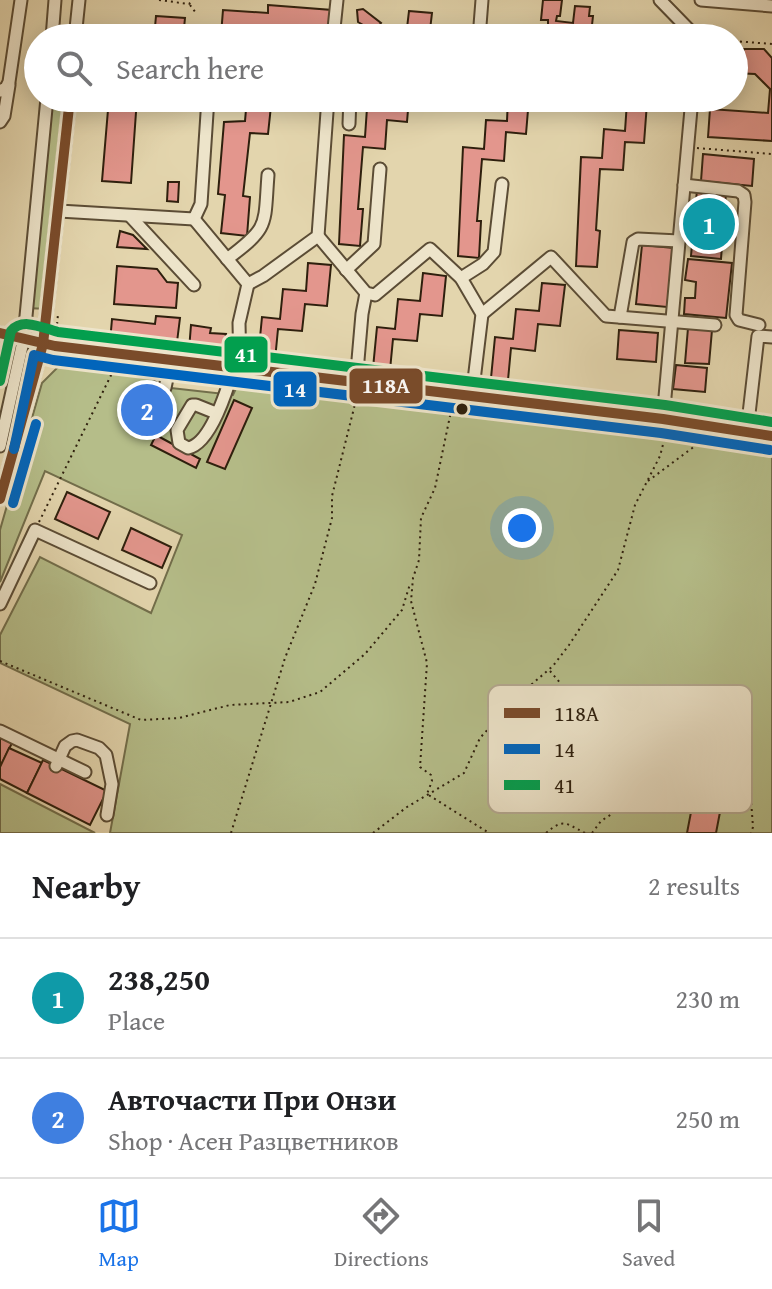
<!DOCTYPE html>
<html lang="en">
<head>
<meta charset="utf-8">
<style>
  :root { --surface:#fff; --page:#f2f2f2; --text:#202124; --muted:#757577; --line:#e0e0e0; --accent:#1a73e8 }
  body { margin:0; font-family:"Gentium Book Plus",serif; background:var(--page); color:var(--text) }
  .you { position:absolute; left:522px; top:528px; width:28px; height:28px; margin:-20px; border:6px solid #fff; border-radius:50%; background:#1a73e8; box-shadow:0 0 0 12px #1a73e833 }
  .badge { display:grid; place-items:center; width:52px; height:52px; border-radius:50%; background:var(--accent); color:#fff; font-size:26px; font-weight:700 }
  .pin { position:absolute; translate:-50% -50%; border:4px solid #fff; box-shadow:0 2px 8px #0006 }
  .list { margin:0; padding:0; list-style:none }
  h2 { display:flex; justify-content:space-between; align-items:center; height:104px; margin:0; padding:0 32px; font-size:34px }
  h2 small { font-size:26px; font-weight:400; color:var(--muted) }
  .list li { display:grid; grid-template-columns:52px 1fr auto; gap:24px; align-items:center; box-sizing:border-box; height:120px; padding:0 32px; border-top:2px solid var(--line) }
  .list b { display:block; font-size:30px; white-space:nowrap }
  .list p { margin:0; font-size:26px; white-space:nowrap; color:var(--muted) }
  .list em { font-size:26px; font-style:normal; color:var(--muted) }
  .icon { flex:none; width:44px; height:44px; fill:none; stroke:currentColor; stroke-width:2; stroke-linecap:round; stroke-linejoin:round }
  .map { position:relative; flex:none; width:772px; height:833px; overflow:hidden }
  .search { position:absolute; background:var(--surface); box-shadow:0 4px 20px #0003; left:24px; right:24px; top:24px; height:88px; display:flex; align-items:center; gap:20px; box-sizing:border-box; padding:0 28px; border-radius:44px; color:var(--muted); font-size:30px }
  .sheet { height:344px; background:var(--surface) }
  nav { display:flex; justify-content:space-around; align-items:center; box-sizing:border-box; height:112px; border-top:2px solid var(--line); background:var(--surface); font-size:22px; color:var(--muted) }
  nav a { display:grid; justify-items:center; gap:4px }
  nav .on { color:var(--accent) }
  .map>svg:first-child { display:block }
</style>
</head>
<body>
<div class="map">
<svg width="772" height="833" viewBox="0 0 772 833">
  <rect width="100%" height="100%" fill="#e3d5ad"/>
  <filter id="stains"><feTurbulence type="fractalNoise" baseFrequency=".0025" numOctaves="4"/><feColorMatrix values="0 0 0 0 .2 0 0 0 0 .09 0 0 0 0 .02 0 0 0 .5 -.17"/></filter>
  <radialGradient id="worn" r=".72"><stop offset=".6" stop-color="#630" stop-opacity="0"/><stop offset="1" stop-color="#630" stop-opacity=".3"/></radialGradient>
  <g fill="#b5bd89" stroke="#726e4b" stroke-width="2">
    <polygon points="46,98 69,98 47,309 27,308"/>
    <polygon points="65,360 141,370 162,387 233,395 239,382 748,445 772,452 772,833 110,833 130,724 0,663 0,635 40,557 151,613 182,535 45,471 0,582 0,530 42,383"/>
    <polygon points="0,784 95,833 0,833"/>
  </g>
  <g fill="#e3968d" stroke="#2e1f0d" stroke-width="2">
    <polygon points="543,0 562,0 560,16 557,16 556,21 573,23 575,6 590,7 589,16 593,16 591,34 589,34 591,38 547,38 547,33 541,32 541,26 548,27 548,20 541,20"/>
    <polygon points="268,5 332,10 330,38 221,35 223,10 268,13"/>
    <polygon points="363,9 381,23 377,28 370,29 358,22 357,10"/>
    <polygon points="409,11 432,13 430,30 407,28"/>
    <polygon points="156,16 185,18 183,38 154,38"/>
    <polygon points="744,49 764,49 772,58 772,141 708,137 710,109 768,113 770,89 755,74 734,73"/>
    <polygon points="109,98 137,98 131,183 102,181"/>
    <polygon points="247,98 292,98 291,108 271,106 268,134 250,133 243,196 250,197 247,236 221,233 225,195 218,194 224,122 245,121"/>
    <polygon points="389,98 409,98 407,122 387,120 385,149 363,147 358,209 363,209 360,246 339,244 344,135 365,137 367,108 388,109"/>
    <polygon points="459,98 477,98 476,109 459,107"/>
    <polygon points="508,98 529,98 526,134 506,132 504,161 482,159 477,221 481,221 479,258 458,256 463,147 484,149 486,120 507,121"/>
    <polygon points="627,102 647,103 644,143 625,142 623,170 600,169 596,230 600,231 597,267 576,266 581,157 602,158 604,129 625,131"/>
    <polygon points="703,154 754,159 752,186 701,181"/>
    <polygon points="168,182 179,182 178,202 167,201"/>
    <polygon points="697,190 726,193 721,259 691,256"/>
    <polygon points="120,231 133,235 147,249 117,247"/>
    <polygon points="642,245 674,248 667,307 636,304"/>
    <polygon points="688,259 732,263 726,318 684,314 685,298 695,298 696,282 685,280"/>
    <polygon points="308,263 331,265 327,306 305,304 302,331 278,329 275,360 258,358 262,317 280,319 283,289 306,291"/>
    <polygon points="117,266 157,269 167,282 178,283 176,308 114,304"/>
    <polygon points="423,273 446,276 442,316 420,314 417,341 393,339 390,370 373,368 377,327 395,329 398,299 420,301"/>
    <polygon points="542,283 565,285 560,326 538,324 535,351 511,348 508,380 491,378 495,337 513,339 516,309 539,311"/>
    <polygon points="156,316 180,318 176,350 110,342 112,319 155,324"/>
    <polygon points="191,325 211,328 210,333 226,334 223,354 189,350"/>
    <polygon points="688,328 712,330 709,364 685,363"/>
    <polygon points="619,330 658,333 656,362 617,359"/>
    <polygon points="676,365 707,368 705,392 673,389"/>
    <polygon points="234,400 252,408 225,469 207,462"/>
    <polygon points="156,435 200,459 196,468 151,445"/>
    <polygon points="67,492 110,512 98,539 55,519"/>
    <polygon points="131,528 171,547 162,568 122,550"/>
    <polygon points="0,735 13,741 0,767"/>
    <polygon points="9,748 42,763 27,793 0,779 0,767"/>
    <polygon points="43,760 107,791 90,825 27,793"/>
    <polygon points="697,781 725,786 716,833 687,833"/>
  </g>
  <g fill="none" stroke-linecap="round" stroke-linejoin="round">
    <g stroke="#5b4c35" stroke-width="15">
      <g id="minor">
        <polyline points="660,0 697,38"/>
        <polyline points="701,0 772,6"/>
        <polyline points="52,38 55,0"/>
        <polyline points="75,38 79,0"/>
        <polyline points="333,38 337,0"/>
        <polyline points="479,38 482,0"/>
        <polyline points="0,91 6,88 9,82 21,0"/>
        <polyline points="231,101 232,98"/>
        <polyline points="0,122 4,116 9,85"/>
        <polyline points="349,124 350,98"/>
        <polyline points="684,185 738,191 744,195 745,202 736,315 739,320 759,325"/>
        <polyline points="59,211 194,219 201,204 208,98"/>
        <polyline points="130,216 194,285"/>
        <polyline points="194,219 248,284"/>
        <polyline points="318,236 366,293 375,295 430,249 461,278 482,314 472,397"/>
        <path d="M 227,259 C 270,227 264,226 268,175"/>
        <polyline points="346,270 374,244 380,169"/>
        <polyline points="461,278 483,264 494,252 502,184"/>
        <polyline points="248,284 263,276 318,236 328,98"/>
        <polyline points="482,314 551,257 606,316 715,325"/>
        <polyline points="620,317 633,242 638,239 679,241"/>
        <polyline points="0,333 55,346 663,419 772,436"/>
        <polyline points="240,368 239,323 248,284"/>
        <polyline points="356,383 362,314 366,293"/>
        <polyline points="165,388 171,359"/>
        <path d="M 216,413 L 196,405 L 192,405 L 177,430 L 179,443 L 188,448 C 211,444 228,387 234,367"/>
        <polyline points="663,419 692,98"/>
        <polyline points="747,431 758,336 772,337"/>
        <polyline points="0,446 24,337 47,98"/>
        <polyline points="0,499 43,344 70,98"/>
        <polyline points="0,604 35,530 150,583"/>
        <polyline points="0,731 85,772"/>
        <polyline points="56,766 65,746 72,741 77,740 99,748 106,755 112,784 107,815"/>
      </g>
    </g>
    <g stroke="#2e1f0d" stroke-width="2" stroke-dasharray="2 4" stroke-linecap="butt">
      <polyline points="159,0 189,4 193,0"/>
      <polyline points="190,5 196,13"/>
      <polyline points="734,41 772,44"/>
      <polyline points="697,148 772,154"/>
      <polyline points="56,336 58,314"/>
      <polyline points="4,344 9,356"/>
      <polyline points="450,403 450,416 435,488 421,518 419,560 413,578 411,601 427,663 420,767 431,775 432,781 427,794 489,833"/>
      <polyline points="648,481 707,437"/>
      <polyline points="39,522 117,363"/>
      <polyline points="0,661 141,720 179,718 230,705 289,702 320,692 365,654 402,610 410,584"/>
      <polyline points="550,671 562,685 626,696 660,708 710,755 751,800 753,827 751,833"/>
      <polyline points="231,833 285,658 315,584 332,518 332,496 357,396"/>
      <polyline points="373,833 407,807 464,773 480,738 518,696 553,666 569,645 618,570 635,505 660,456 667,429"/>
      <path d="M 546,833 C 564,818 565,823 585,833"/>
      <path d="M 592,833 L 601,821 L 630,802 L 643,787 L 655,791 C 681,784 693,769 694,743"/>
    </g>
    <use href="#minor" stroke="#ede4ca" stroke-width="11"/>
    <g stroke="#ede4ca" stroke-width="16">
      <g id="bus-1">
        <polyline points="0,333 55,346 663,419 772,436"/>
        <polyline points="0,499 43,344 70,98"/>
      </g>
    </g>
    <g stroke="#ede4ca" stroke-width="16">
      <g id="bus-2">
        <polyline points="14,449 34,355 53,360 661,433 770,450"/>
        <polyline points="13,503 36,424"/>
      </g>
    </g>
    <g stroke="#ede4ca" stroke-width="16">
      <path id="bus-3" d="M 0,381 L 11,331 C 23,317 42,328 58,332 L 665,405 L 772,422"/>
    </g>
    <use href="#bus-1" stroke="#7a4b2a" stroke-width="10"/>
    <use href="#bus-2" stroke="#0065bd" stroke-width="10"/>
    <use href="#bus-3" stroke="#029f4e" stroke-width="10"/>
  </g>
  <circle fill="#2e1f0d" stroke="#ede4ca" stroke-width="3" cx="462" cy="409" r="7"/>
  <rect x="488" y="685" width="264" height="128" rx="12" fill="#ede4ca" stroke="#b4a991" stroke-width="2"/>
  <rect x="504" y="708" width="36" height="10" fill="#7a4b2a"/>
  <rect x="504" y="744" width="36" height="10" fill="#0065bd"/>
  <rect x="504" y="780" width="36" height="10" fill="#029f4e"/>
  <g font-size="22" fill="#2e1f0d">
    <text x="554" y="721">118А</text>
    <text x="554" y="757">14</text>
    <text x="554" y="793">41</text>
  </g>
  <g stroke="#ede4ca" stroke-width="3">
    <rect x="223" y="335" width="46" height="39" rx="8" fill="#029f4e"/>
    <rect x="348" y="367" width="76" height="38" rx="8" fill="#7a4b2a"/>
    <rect x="272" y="370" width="46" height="38" rx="8" fill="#0065bd"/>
  </g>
  <g font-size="22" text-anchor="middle" font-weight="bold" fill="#fff">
    <text x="246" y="362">41</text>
    <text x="386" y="393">118А</text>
    <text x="295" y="397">14</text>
  </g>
  <rect width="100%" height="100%" filter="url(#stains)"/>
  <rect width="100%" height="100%" fill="url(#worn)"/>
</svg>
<div class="you"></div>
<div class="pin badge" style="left:709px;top:224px;background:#0f9aa8">1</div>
<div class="pin badge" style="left:147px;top:410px;background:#3f7fe0">2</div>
<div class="search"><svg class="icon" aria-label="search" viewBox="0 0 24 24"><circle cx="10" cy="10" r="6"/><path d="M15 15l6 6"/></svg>Search here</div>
</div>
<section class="sheet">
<h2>Nearby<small>2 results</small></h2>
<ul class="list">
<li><span class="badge" style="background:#0f9aa8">1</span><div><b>238,250</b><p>Place</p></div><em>230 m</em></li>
<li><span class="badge" style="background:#3f7fe0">2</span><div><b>Авточасти При Онзи</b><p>Shop · Асен Разцветников</p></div><em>250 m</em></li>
</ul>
</section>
<nav>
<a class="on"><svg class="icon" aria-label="map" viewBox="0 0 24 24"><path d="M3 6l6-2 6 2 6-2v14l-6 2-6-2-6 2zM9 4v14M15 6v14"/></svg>Map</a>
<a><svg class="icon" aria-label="directions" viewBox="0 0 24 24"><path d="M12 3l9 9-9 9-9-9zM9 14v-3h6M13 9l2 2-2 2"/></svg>Directions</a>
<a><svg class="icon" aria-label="saved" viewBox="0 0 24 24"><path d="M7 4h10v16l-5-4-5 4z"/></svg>Saved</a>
</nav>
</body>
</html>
